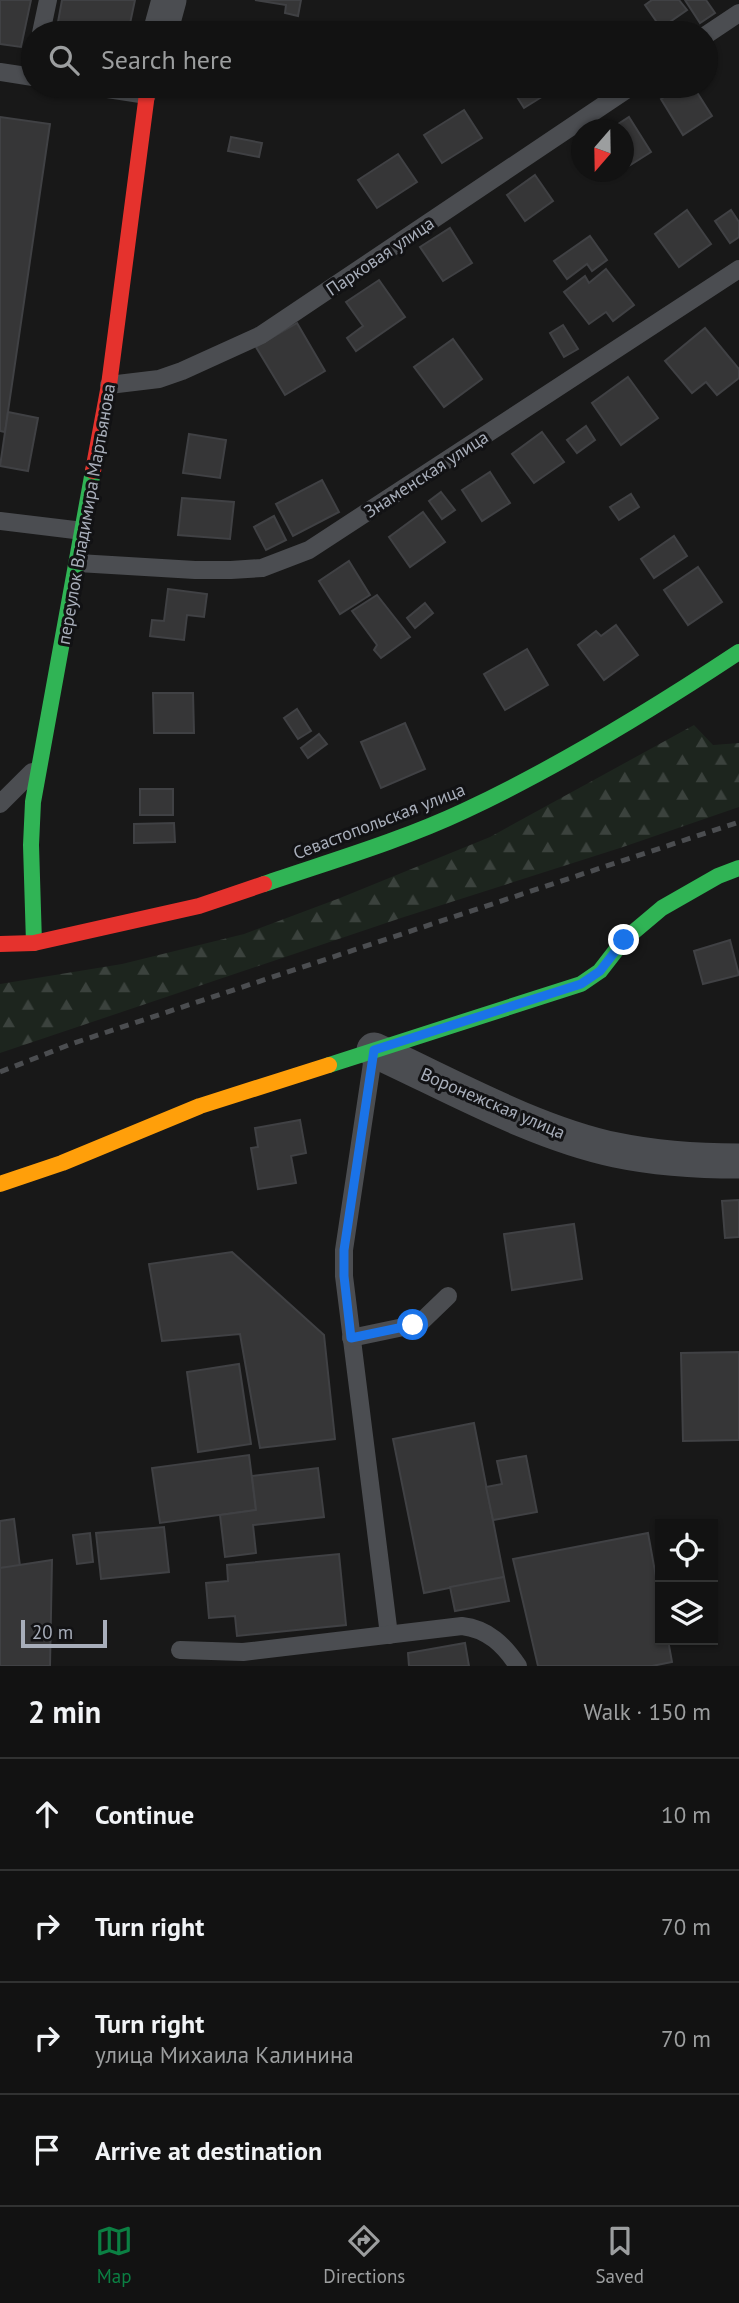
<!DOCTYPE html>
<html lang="en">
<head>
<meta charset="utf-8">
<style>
  :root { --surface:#121212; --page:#1b1b1b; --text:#f1f3f6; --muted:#9c9e9f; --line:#313232; --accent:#0b8043 }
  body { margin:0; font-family:"PT Sans",sans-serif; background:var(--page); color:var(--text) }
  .controls { position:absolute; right:21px; bottom:21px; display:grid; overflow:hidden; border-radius:0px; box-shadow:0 2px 5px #0004 }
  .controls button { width:63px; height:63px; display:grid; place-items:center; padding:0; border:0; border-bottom:2px solid var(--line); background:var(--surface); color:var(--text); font:35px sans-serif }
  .compass { position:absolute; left:571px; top:119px; width:63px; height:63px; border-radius:50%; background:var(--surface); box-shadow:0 2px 5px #0004; rotate:200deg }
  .scale { position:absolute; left:21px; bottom:18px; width:86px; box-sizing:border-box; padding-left:7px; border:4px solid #a8aeba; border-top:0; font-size:19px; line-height:24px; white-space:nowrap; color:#a8aeba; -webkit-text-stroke:5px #121214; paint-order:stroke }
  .stop { position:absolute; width:21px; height:21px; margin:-16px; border:5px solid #1a73e8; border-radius:50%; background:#fff }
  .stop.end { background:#1a73e8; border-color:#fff; box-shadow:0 2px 7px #0008 }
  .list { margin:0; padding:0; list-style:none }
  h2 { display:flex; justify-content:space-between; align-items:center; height:91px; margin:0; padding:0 28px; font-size:30px }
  h2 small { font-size:23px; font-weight:400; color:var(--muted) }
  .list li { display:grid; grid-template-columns:46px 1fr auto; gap:21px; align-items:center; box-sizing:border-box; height:112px; padding:0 28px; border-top:2px solid var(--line) }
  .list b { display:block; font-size:26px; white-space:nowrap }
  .list p { margin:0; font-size:23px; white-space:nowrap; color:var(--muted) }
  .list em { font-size:23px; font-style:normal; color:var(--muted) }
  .icon { flex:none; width:38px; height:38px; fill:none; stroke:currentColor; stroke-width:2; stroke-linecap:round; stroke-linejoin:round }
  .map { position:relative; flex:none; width:739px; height:1666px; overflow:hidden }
  .search { position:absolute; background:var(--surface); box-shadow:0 2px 5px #0004; left:21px; right:21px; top:21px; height:77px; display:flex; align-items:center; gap:18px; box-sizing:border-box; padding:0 24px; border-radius:38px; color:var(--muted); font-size:26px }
  .sheet { height:539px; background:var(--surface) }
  nav { display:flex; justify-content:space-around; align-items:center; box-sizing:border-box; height:98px; border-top:2px solid var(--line); background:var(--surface); font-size:19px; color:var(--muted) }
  nav a { display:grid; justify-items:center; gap:4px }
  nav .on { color:var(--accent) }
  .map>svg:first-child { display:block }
</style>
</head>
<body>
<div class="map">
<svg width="739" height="1666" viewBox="0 0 739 1666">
  <defs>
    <pattern id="forest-firs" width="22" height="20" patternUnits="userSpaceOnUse" patternTransform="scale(1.75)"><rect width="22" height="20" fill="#1d251e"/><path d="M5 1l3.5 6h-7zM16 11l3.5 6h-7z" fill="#3b423d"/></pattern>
  </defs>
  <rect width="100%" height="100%" fill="#181818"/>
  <polygon fill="url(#forest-firs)" points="694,725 713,745 739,743 739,807 623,847 401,918 0,1053 0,984 122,964 244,934 340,898 490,837"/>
  <g fill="#363637" stroke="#404144" stroke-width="2">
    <polygon points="0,0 31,0 21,47 0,44"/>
    <polygon points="62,0 135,0 128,33 56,33"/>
    <polygon points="255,0 301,0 298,16 285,13 286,5"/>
    <polygon points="652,0 679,0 687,10 661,28 645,5"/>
    <polygon points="685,0 706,0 715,13 700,23"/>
    <polygon points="510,86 551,86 553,90 524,108"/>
    <polygon points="683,86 693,86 712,116 683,135 661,99"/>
    <polygon points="464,110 482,138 442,163 424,135"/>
    <polygon points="0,117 50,124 5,432 0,431"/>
    <polygon points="629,117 651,152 624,169 624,130 609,130"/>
    <polygon points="231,137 262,143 259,157 228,151"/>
    <polygon points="398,154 417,182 377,208 358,180"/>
    <polygon points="535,175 553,201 525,221 507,195"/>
    <polygon points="687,210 711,244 679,267 655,234"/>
    <polygon points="731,210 739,222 739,237 730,243 715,221"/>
    <polygon points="450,228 472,263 443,281 420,247"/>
    <polygon points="590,236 607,260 592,271 587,264 567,279 554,261"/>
    <polygon points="606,269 634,305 613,321 606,312 589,324 564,292 585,276 589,283"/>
    <polygon points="379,280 405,317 356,351 347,338 363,326 346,302"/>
    <polygon points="297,323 325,371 285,395 256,347"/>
    <polygon points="563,325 578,349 564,357 550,333"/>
    <polygon points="705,328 739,369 739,378 717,395 706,382 692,393 665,361"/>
    <polygon points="453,339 482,379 444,407 414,367"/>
    <polygon points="628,377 658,418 621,445 592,403"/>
    <polygon points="8,412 38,418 28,471 0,466"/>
    <polygon points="586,426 595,440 577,453 567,440"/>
    <polygon points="542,432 564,462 534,483 512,454"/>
    <polygon points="189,434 226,440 220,478 183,473"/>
    <polygon points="490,472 510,503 482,521 462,490"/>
    <polygon points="322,480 339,512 293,536 276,504"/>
    <polygon points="441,492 455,510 442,519 429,501"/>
    <polygon points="631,494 639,507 619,520 610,507"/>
    <polygon points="182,498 234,502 230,539 178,535"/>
    <polygon points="423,512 445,542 410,567 389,537"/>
    <polygon points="274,516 286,540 266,550 254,527"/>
    <polygon points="674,536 687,556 654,578 641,559"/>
    <polygon points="349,561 370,595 340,614 319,581"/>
    <polygon points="698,567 722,602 688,625 664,590"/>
    <polygon points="168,589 207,594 204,617 187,615 184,640 150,636 152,620 164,621"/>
    <polygon points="377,595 410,637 381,658 374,650 377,645 352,611"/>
    <polygon points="425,603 433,613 415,628 407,618"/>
    <polygon points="616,625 638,655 604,680 578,645 596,631 601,636"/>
    <polygon points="527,649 548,685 505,710 484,674"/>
    <polygon points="153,693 193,693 194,733 154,733"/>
    <polygon points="297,709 311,731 298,739 284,718"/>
    <polygon points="405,723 425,769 381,788 361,742"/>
    <polygon points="319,734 327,744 308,758 301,748"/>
    <rect x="140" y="789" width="33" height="26"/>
    <polygon points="174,823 175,842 134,843 134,824"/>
    <polygon points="730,940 739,975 703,984 694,951"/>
    <polygon points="300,1120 306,1153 291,1156 296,1183 258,1189 251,1148 258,1147 255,1128"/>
    <polygon points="739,1200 739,1237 725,1238 722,1201"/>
    <polygon points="574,1224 582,1279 512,1290 504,1234"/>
    <polygon points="232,1252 324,1335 335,1439 260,1448 240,1334 162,1341 149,1264"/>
    <polygon points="739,1352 739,1440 683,1441 681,1353"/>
    <polygon points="239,1364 251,1444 198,1452 187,1372"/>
    <polygon points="474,1423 504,1577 424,1593 393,1439"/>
    <polygon points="249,1455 256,1510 160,1523 152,1468"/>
    <polygon points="526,1456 537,1512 493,1520 486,1487 502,1484 497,1461"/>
    <polygon points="318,1468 324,1517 253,1525 256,1553 225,1557 220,1515 256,1510 252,1476"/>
    <polygon points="14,1519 20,1566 0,1568 0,1521"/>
    <polygon points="164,1527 169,1572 101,1579 96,1533"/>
    <polygon points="90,1533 93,1562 77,1564 73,1535"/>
    <polygon points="648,1533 660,1599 660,1640 668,1640 672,1662 652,1666 538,1666 513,1559"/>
    <polygon points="339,1554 346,1625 237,1636 235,1616 209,1618 206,1583 228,1581 227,1565"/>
    <polygon points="52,1560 50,1666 0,1666 0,1568"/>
    <polygon points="504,1577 509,1601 455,1611 450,1587"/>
    <polygon points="465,1643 469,1666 409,1666 408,1653"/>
  </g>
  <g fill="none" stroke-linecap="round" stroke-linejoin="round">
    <g stroke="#4b4d51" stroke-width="18">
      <polyline points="41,33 48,0"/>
      <polyline points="706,35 739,13"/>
      <polyline points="0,72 33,77"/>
      <polyline points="88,86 147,95"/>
      <polyline points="109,385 159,379 182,371 261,335 632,86"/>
      <polyline points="0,521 83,531"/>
      <polyline points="78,563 195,570 231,570 262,568 309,550 739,269"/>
      <polyline points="0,804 32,772"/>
      <polyline points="374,1050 344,1250 344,1276 389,1635"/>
      <polyline points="351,1338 413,1325 422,1321 448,1296"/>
      <path d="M 180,1650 L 243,1652 L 462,1626 C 488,1629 504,1645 518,1666"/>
    </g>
    <g stroke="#4b4d51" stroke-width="35">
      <polyline points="160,33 169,0"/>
      <path d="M 374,1050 C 450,1085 535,1133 616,1150 C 654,1158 701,1161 739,1161"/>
    </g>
    <g stroke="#30b455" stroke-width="16">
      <path d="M 264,884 C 331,861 400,841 464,811 C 560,766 650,711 739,652"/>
      <polyline points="34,943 31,845 33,802 93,471"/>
      <polyline points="329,1065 581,984 600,971 624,940 662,908 718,876 739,868"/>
    </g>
    <polyline stroke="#ff9f0a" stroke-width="16" points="0,1184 62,1163 200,1106 329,1065"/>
    <g stroke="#e5322d" stroke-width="16">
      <polyline points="93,471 109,385 148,86"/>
      <polyline points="0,944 34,943 199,906 264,884"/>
    </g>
    <polyline stroke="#4b4d50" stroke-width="5" stroke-dasharray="9 7" stroke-linecap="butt" points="0,1072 71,1044 739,822"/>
  </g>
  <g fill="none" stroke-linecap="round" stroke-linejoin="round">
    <polyline stroke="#1a73e8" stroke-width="9" points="413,1325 351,1338 344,1276 344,1250 374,1050 581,984 600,971 624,940"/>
  </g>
  <g text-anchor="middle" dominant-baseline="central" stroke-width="6" stroke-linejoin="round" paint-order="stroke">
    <g font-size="18" fill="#a8aeba" stroke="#121214">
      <text transform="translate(380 256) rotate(-34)">Парковая улица</text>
      <text transform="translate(426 474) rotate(-33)">Знаменская улица</text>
      <text transform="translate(86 514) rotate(-80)">переулок Владимира Мартьянова</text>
      <text transform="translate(379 821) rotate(-21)">Севастопольская улица</text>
      <text transform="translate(493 1103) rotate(23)">Воронежская улица</text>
    </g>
  </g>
</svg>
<div class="controls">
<button><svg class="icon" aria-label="locate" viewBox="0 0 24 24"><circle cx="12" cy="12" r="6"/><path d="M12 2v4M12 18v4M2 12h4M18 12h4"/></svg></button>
<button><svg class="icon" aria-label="layers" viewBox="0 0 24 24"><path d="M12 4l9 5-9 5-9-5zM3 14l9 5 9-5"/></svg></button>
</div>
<svg class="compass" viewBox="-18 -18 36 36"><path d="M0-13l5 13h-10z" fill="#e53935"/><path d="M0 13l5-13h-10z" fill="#9c9e9f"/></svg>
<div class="scale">20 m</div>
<div class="stop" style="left:413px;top:1325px"></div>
<div class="stop end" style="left:624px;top:940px"></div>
<div class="search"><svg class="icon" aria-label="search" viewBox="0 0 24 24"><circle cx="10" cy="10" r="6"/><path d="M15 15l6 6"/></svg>Search here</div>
</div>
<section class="sheet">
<h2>2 min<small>Walk · 150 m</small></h2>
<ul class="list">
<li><svg class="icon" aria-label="ahead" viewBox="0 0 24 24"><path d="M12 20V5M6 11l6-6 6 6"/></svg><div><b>Continue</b></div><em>10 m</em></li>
<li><svg class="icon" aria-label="right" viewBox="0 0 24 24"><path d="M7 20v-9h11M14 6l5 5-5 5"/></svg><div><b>Turn right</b></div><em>70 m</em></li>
<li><svg class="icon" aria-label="right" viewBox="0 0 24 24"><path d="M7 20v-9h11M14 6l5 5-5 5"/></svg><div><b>Turn right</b><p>улица Михаила Калинина</p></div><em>70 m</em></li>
<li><svg class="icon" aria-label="arrive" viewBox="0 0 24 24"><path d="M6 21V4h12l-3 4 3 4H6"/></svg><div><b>Arrive at destination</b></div></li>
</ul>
</section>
<nav>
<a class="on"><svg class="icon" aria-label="map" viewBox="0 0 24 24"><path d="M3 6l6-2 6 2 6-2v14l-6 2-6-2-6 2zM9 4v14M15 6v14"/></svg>Map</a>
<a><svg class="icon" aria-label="directions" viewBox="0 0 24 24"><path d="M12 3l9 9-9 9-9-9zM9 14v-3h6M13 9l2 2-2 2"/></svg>Directions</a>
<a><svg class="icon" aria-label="saved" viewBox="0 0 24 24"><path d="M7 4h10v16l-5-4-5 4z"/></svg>Saved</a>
</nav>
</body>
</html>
